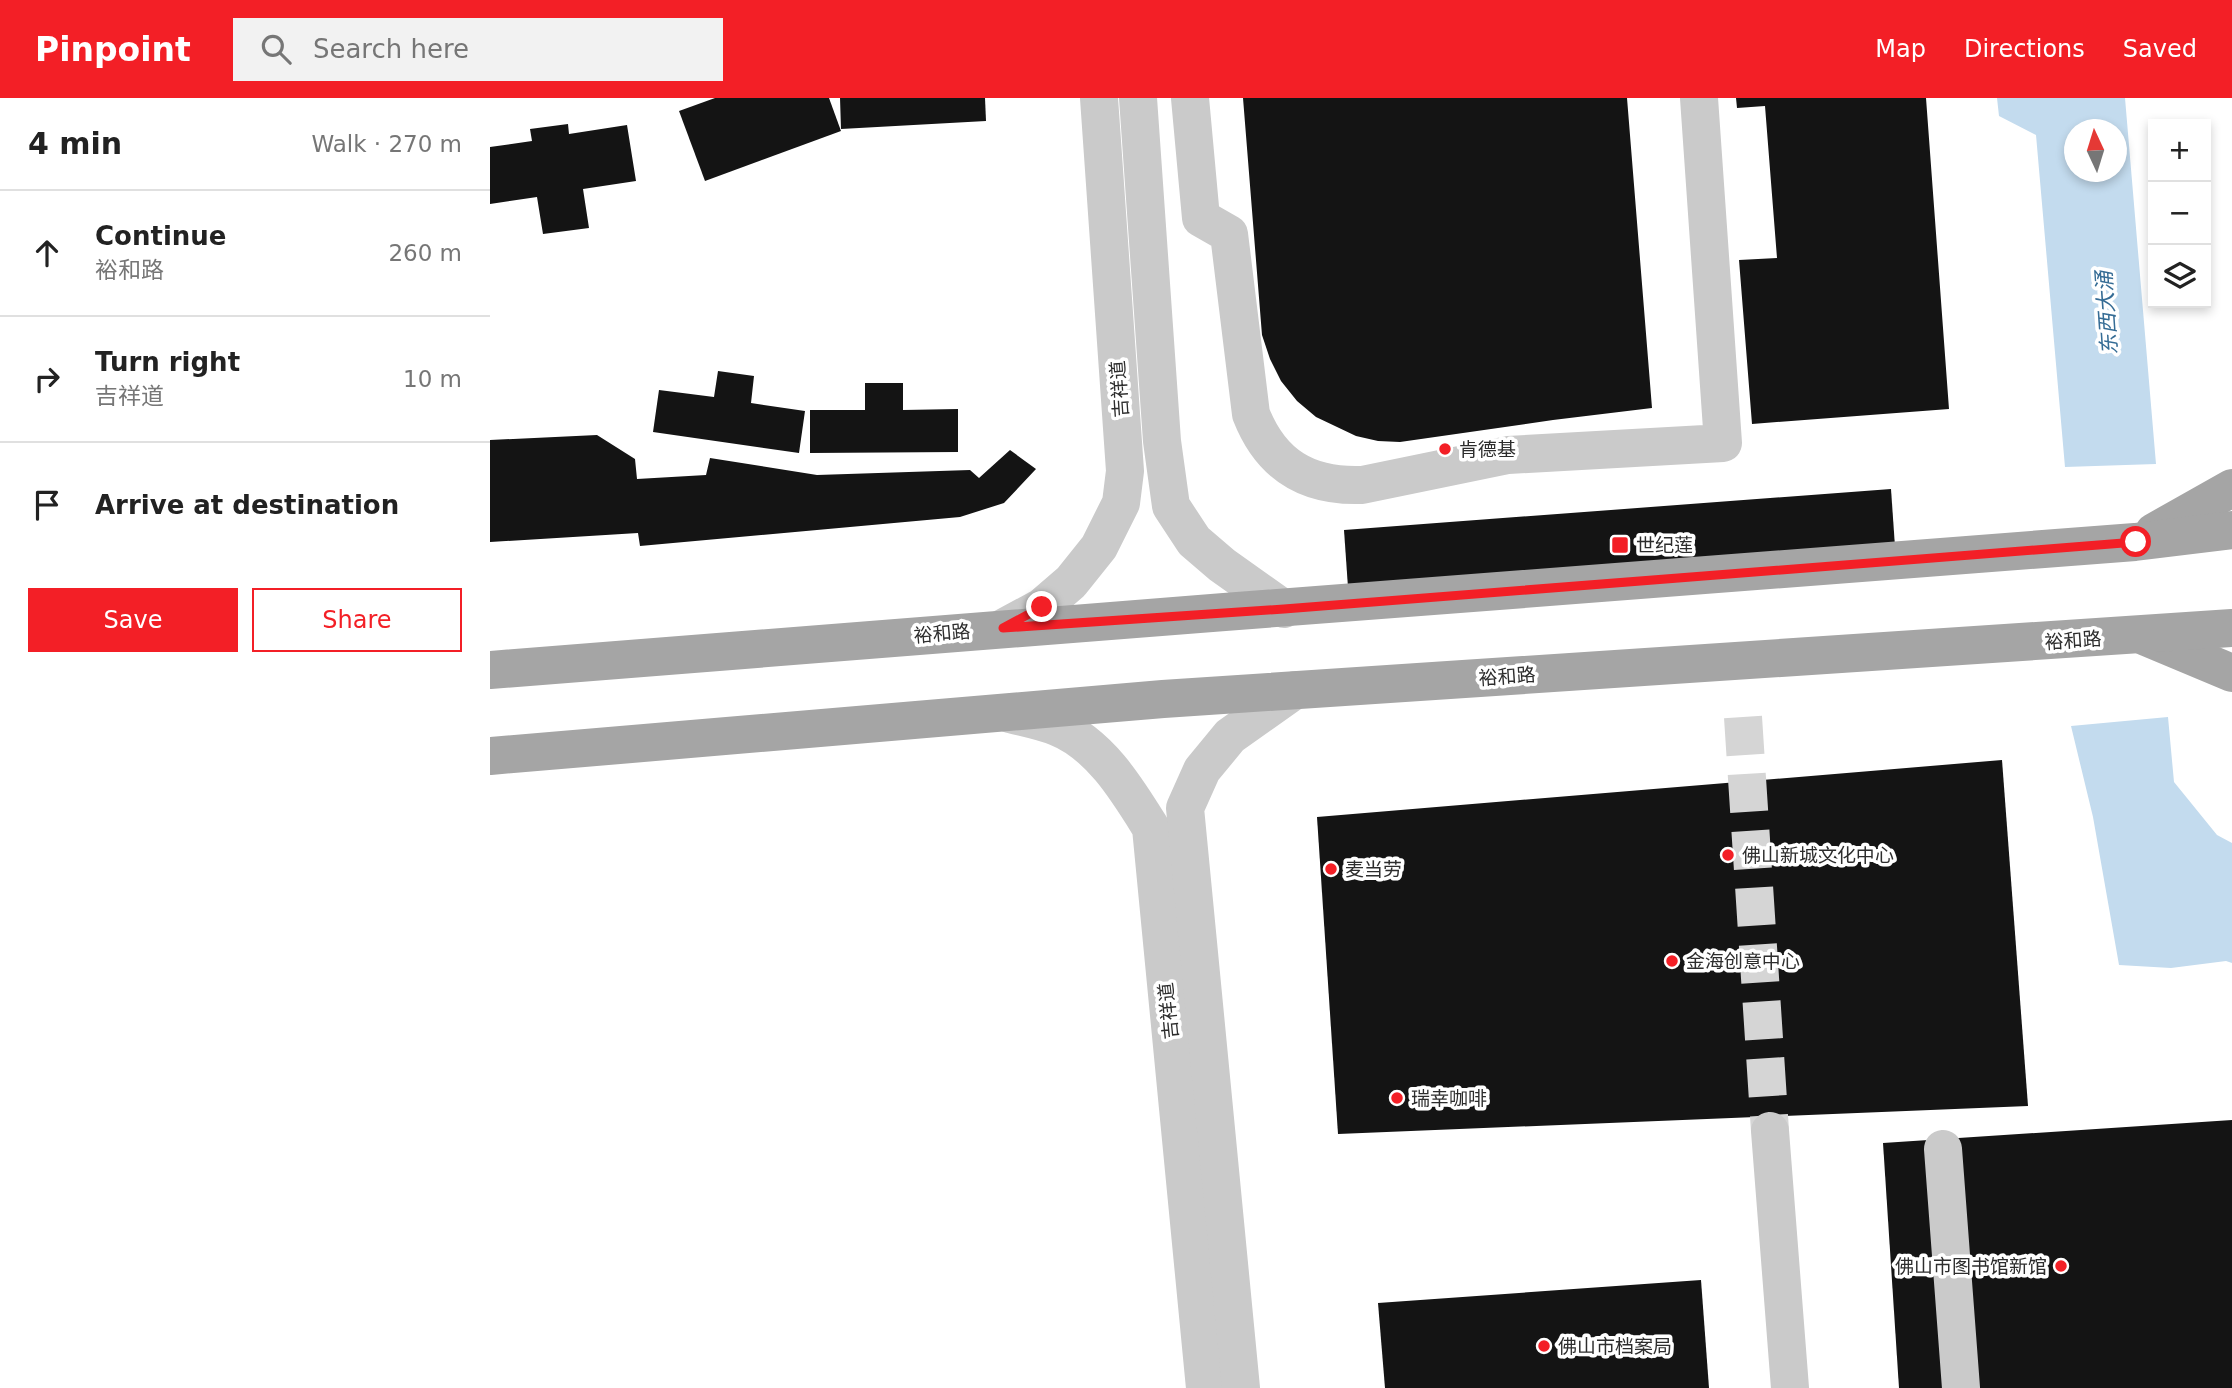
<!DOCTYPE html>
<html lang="en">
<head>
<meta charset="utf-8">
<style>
  :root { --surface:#fff; --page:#f2f2f2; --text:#222; --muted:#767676; --line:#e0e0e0; --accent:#f31f26 }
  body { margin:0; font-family:"DejaVu Sans","Noto Sans SC",sans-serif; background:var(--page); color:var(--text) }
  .controls { position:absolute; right:21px; top:21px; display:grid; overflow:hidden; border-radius:0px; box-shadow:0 4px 10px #0003 }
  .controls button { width:63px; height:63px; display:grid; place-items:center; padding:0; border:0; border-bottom:2px solid var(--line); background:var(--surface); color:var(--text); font:35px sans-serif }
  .compass { position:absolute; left:1574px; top:21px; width:63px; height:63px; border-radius:50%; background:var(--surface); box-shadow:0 4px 10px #0003; rotate:356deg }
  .stop { position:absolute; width:21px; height:21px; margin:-16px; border:5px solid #f31f26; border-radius:50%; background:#fff }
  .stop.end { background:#f31f26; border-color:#fff; box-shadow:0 2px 7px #0008 }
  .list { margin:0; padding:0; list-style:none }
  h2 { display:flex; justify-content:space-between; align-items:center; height:91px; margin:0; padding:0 28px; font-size:30px }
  h2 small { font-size:23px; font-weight:400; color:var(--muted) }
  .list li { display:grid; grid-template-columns:46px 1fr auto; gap:21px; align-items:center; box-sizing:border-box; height:126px; padding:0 28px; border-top:2px solid var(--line) }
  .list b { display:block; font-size:26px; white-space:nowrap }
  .list p { margin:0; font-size:23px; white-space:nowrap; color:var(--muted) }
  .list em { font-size:23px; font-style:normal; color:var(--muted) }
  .actions { display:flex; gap:14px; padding:21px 28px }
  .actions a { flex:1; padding:16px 0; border:2px solid var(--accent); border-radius:0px; text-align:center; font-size:24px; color:var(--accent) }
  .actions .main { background:var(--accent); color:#fff }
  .icon { flex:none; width:38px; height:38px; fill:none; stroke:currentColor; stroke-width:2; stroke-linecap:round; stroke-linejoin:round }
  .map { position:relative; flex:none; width:1742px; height:1290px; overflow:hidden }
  header { display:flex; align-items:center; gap:42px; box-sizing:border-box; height:98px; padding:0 35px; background:var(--accent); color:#fff }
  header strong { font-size:33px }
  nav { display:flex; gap:38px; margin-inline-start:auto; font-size:24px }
  .search { width:490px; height:63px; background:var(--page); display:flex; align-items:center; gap:18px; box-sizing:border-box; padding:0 24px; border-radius:0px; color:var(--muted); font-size:26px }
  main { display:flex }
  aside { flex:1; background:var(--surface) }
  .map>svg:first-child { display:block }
</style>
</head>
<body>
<header>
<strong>Pinpoint</strong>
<div class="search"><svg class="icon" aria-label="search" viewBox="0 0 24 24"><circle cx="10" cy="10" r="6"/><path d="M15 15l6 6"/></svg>Search here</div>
<nav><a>Map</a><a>Directions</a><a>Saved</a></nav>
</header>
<main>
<aside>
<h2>4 min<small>Walk · 270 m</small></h2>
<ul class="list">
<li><svg class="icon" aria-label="ahead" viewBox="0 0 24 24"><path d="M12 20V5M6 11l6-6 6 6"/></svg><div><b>Continue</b><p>裕和路</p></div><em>260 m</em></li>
<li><svg class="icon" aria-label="right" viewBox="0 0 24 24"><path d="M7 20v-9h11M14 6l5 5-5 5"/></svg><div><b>Turn right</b><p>吉祥道</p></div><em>10 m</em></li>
<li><svg class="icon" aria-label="arrive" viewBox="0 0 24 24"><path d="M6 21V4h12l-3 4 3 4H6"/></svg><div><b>Arrive at destination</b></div></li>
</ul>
<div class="actions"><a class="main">Save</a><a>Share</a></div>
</aside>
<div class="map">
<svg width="1742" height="1290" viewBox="0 0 1742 1290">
  <rect width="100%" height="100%" fill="#fff"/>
  <g fill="#c3dbee" fill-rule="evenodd">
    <path d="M 1507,0 L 1635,0 L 1666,366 L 1575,369 L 1546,37 L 1509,18 ZM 1584,32 L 1626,32 L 1626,74 L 1584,74 Z"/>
    <polygon points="1678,619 1684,684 1727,737 1742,745 1742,865 1736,863 1681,870 1629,867 1603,719 1581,628"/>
  </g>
  <g fill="#141414">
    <polygon points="225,0 339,0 351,33 215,83 189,13"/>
    <polygon points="350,0 495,0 496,23 351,31"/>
    <polygon points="753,0 1137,0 1162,310 1063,322 910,344 888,343 866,338 826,319 807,303 791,283 780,261 772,237"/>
    <polygon points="1246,0 1436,0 1459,311 1262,326 1249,162 1287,160 1275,8 1247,10"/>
    <polygon points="78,26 79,36 137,27 146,83 93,91 99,130 53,136 47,99 0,106 0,49 42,43 40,31"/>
    <polygon points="228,273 264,278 261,305 315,313 309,355 163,334 169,292 224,299"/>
    <polygon points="375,285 413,285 413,312 468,311 468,354 320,355 320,312 375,312"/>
    <polygon points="107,337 145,361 147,381 216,377 220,360 327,377 480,372 489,380 520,352 546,371 514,405 470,419 150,448 148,435 0,444 0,342"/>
    <polygon points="1401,391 1406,463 859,504 854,432"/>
    <polygon points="1512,662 1538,1008 848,1036 827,719"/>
    <polygon points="1742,1022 1742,1290 1409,1290 1393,1045"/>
    <polygon points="1211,1182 1219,1290 895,1290 888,1205"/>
  </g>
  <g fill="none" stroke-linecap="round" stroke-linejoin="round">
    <polyline stroke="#d5d5d5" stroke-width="38" stroke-dasharray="38 19" stroke-linecap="butt" points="1253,619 1280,1033"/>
    <g stroke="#cacaca" stroke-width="38">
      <polyline points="648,0 672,343 681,408 704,443 732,467 794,511"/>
      <path d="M 700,0 L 711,120 L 739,136 L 761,316 C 781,367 817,389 872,387 L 1018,357 L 1233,345 L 1209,0"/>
      <polyline points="513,530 552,509 581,484 609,449 631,405 635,373 609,0"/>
      <path d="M 520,616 C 536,620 552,623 567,629 C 610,646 638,693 661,730 L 715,1290"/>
      <polyline points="1280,1033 1300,1290"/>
      <polyline points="1453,1051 1471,1290"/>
      <polyline points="751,1290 695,710 712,672 740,638 805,592"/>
    </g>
    <g stroke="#a5a5a5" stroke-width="38">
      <polyline points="1664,434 1742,390"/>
      <polyline points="1656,539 1742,575"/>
      <path d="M 0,572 C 548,527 1097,487 1645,444 L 1742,432"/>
      <polyline points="0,658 673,601 1742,530"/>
    </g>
  </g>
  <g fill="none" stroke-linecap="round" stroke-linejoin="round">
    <polyline stroke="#f31f26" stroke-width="9" points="552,509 513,530 794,511 1646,444"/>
  </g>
  <g fill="#f31f26" stroke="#fff" stroke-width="2.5">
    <circle cx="955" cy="351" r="7"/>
    <rect x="1121" y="438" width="18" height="18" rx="3.5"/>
    <circle cx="1238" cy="757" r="7"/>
    <circle cx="841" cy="771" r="7"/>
    <circle cx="1182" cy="863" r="7"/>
    <circle cx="907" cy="1000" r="7"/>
    <circle cx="1571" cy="1168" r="7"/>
    <circle cx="1054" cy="1248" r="7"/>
  </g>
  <g text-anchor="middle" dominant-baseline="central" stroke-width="7" stroke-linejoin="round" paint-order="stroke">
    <g font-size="19" fill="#2d2d2d" stroke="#fff">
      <text transform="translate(629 291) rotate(-94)">吉祥道</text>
      <text transform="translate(452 535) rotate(-5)">裕和路</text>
      <text transform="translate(1583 542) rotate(-4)">裕和路</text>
      <text transform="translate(1017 578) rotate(-4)">裕和路</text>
      <text transform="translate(678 913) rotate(-96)">吉祥道</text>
    </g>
    <g font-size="19" fill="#2d2d2d" stroke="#fff" text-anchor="start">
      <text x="969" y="351">肯德基</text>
      <text x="1146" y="447">世纪莲</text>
      <text x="1252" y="757">佛山新城文化中心</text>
      <text x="855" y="771">麦当劳</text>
      <text x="1196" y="863">金海创意中心</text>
      <text x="921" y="1000">瑞幸咖啡</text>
      <text x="1557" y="1168" text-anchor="end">佛山市图书馆新馆</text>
      <text x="1068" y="1248">佛山市档案局</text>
    </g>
    <g font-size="21" font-style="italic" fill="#356c95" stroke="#fff">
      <text transform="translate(1617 215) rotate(-94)">东西大涌</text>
    </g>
  </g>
</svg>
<div class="controls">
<button>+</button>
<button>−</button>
<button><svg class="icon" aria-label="layers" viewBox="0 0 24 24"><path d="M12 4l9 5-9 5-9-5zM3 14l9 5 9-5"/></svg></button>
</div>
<svg class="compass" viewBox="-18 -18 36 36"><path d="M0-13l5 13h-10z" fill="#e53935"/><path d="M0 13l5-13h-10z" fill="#767676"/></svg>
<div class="stop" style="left:1646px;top:444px"></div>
<div class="stop end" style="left:552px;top:509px"></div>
</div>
</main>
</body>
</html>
